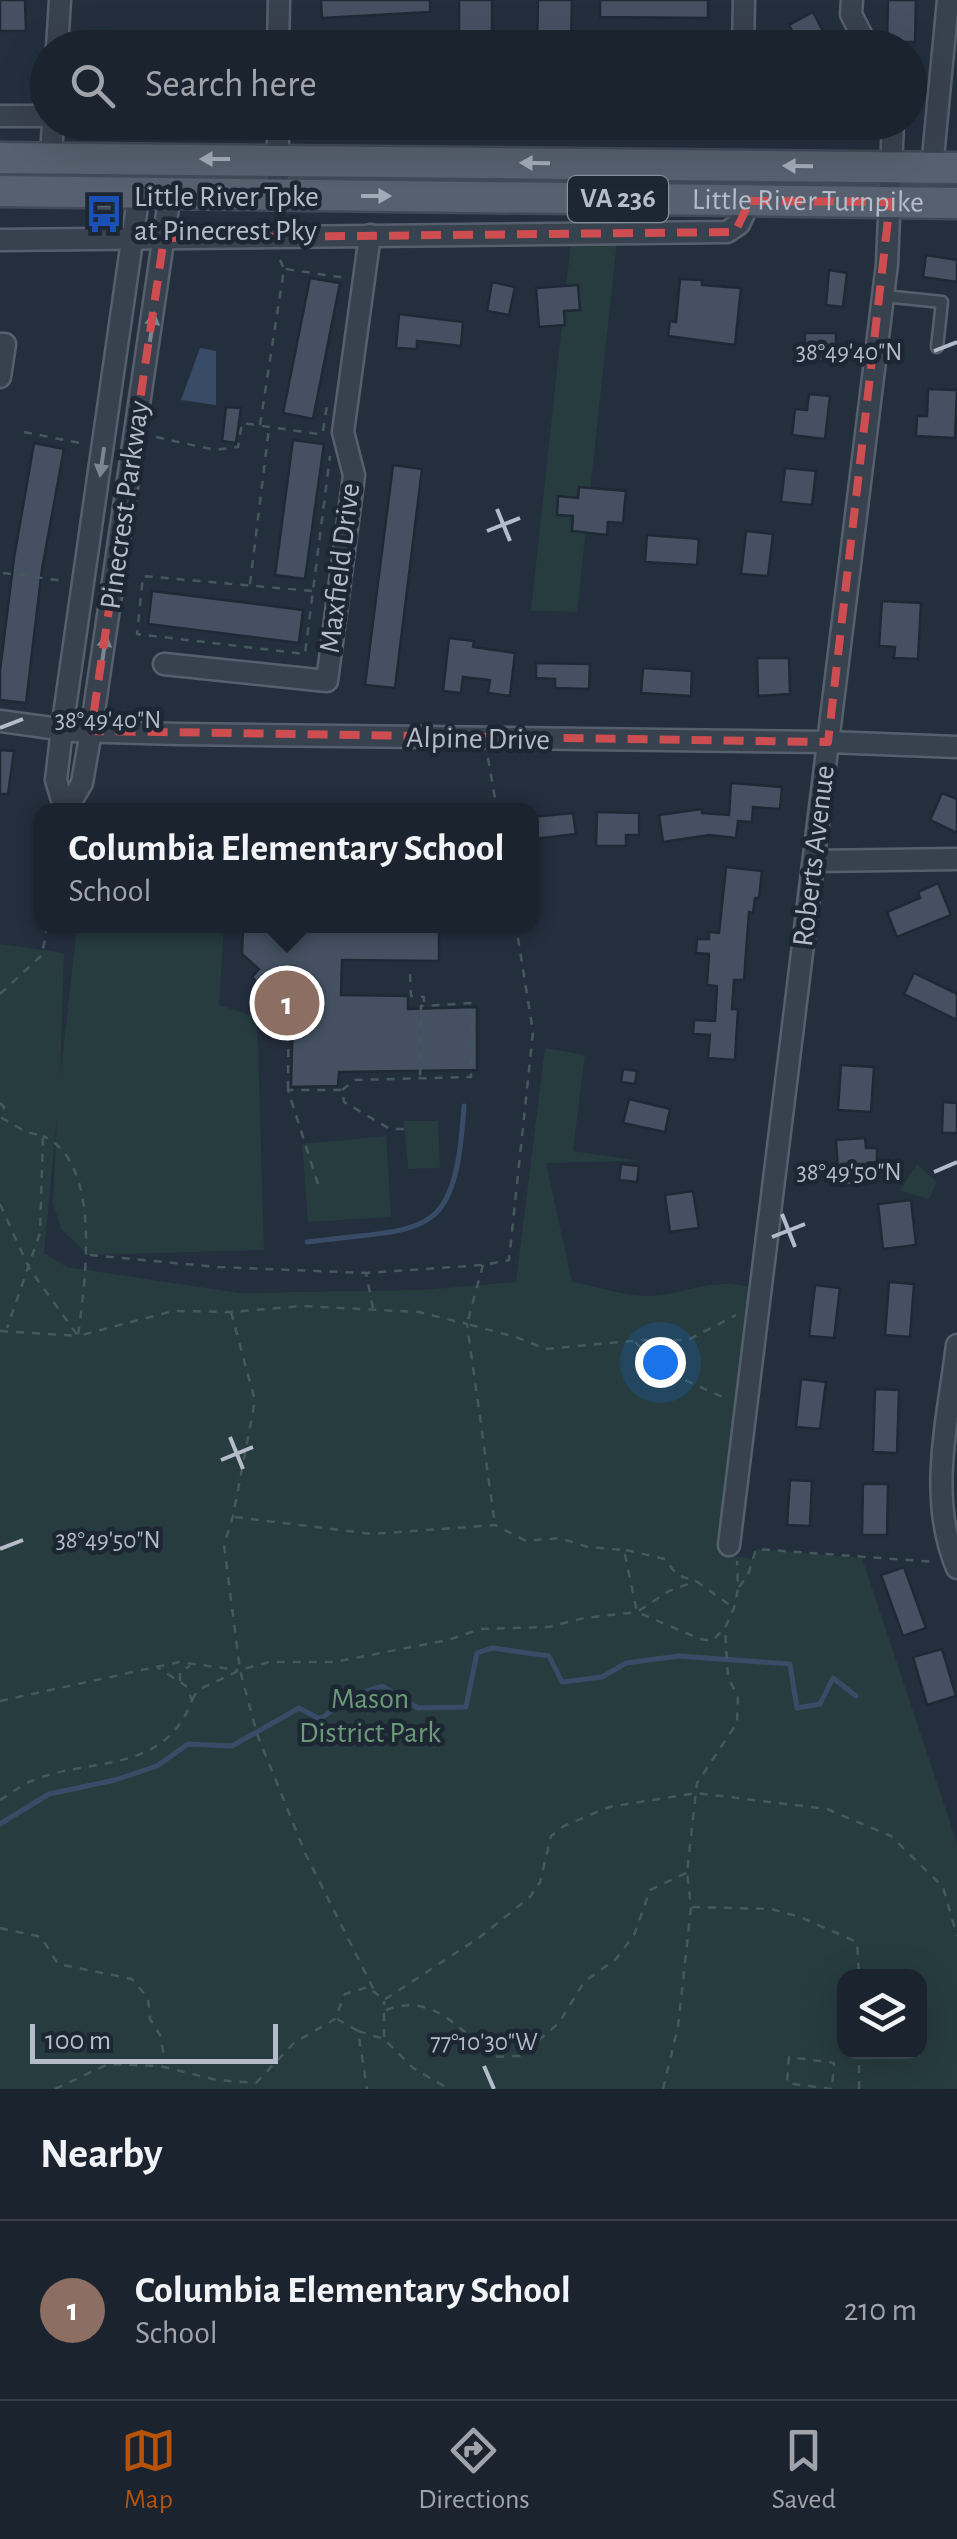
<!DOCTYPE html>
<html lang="en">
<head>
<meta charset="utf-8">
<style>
  :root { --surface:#1b232e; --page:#242b36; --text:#f1f3f6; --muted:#a0a4aa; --line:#39404a; --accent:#b45309 }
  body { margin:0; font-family:"Alegreya Sans",sans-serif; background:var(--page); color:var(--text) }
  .controls { position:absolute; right:30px; bottom:30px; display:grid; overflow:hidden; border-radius:20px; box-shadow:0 10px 40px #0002 }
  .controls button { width:90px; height:90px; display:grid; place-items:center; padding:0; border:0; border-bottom:2px solid var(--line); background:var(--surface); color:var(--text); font:50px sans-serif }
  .scale { position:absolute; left:30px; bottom:25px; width:248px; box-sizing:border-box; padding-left:10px; border:5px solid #b4bcc9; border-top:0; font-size:28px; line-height:35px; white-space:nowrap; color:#b4bcc9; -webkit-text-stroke:8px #1d2633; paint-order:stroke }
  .you { position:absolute; left:660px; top:1362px; width:35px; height:35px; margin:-25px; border:8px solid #fff; border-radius:50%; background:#1a73e8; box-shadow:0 0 0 15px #1a73e833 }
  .badge { display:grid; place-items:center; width:65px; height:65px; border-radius:50%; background:var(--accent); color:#fff; font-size:32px; font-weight:700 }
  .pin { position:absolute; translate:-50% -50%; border:5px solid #fff; box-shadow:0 2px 10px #0006 }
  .popup { position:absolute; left:34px; top:803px; width:505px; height:130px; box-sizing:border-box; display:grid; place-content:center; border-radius:20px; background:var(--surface); filter:drop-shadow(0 2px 8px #0005); font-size:32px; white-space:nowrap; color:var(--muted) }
  .popup b { font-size:38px; color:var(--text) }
  .popup::after { content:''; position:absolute; left:50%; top:100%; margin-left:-20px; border:20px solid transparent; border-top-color:var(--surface) }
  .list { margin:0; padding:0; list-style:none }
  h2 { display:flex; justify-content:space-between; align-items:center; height:130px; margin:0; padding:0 40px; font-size:42px }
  h2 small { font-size:32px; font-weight:400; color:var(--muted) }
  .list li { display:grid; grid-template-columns:65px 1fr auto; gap:30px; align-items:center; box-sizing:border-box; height:180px; padding:0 40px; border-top:2px solid var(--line) }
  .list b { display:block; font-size:38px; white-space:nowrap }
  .list p { margin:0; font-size:32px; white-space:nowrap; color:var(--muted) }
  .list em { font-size:32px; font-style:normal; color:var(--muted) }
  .icon { flex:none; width:55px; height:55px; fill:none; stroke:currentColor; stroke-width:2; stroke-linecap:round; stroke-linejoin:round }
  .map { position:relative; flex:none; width:957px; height:2089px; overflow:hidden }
  .search { position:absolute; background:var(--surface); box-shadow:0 10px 40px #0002; left:30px; right:30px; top:30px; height:110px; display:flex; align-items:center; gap:25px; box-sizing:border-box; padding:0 35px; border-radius:55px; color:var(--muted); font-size:38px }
  .sheet { height:310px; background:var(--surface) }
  nav { display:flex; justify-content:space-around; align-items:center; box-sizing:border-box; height:140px; border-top:2px solid var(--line); background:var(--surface); font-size:28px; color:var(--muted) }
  nav a { display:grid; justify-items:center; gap:5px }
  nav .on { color:var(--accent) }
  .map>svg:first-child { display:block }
</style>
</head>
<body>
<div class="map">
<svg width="957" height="2089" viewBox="0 0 957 2089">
  <rect width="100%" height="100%" fill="#242f3e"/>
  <g fill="#263c3f" fill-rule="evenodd">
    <polygon points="572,232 618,232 577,612 531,611"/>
    <path d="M 77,926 L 224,926 L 219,1005 L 257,1017 L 264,1250 L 88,1255 L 61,1229 L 53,1203 L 57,1117 L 44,1253 L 67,1267 L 239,1293 L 422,1290 L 516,1282 L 545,1048 L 585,1055 L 573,1151 L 640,1161 L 546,1163 L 572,1282 C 596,1286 626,1297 650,1296 C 689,1294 720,1273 758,1291 L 722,1520 L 734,1556 L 753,1559 L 756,1549 L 862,1558 L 957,1843 L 957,2089 L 0,2089 L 0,944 L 64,953 L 60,1079 ZM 844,1976 L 920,1976 L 920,2052 L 844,2052 Z"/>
    <polygon points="404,1121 438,1121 440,1168 408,1169"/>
    <polygon points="386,1136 391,1217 308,1222 302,1144"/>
    <polygon points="917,1164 937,1182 929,1199 900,1191"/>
  </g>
  <polygon fill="#394c67" points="200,348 216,351 216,405 181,400"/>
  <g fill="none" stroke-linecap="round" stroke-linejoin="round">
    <g stroke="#394c67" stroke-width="5">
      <path d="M 307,1242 C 428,1226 455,1244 464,1106"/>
      <polyline points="0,1824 49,1794 115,1780 157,1766 188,1744 232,1746 299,1708 320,1719 355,1695 382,1686 418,1708 466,1707 477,1653 492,1648 549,1656 562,1682 602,1677 626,1663 679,1656 790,1664 797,1708 820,1704 833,1678 856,1696"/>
    </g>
  </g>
  <g fill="#455162" stroke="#1f2835" stroke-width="2.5">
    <polygon points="0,0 25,0 26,31 0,31"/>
    <polygon points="321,0 430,0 430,12 322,18"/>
    <rect x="459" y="0" width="33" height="48"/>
    <polygon points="538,0 572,0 571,48 537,48"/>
    <polygon points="600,0 708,0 708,18 600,17"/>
    <polygon points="888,0 916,0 915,42 887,42"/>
    <polygon points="813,12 832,48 801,48 789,25"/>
    <polygon points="926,255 957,260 957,282 923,277"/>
    <polygon points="829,270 847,273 843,307 826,305"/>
    <polygon points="310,278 340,283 313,419 283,413"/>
    <polygon points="680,279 702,280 702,285 741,288 735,345 668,336 670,321 676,322"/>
    <polygon points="492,282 515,287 509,315 487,311"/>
    <polygon points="578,285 580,310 564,311 565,325 539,327 536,288"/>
    <polygon points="399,314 463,322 461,346 417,341 417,349 396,348"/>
    <rect x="805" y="333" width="31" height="28"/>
    <polygon points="928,389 957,390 955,438 916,436 917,416 927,416"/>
    <polygon points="809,394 830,396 825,439 792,435 795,409 807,410"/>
    <polygon points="226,407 241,408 236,443 222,441"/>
    <polygon points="293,440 324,444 305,579 275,575"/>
    <polygon points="34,443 64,449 42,569 26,703 0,700 0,671 14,558"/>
    <polygon points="393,465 422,469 395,688 365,685"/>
    <polygon points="785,468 816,471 812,505 781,502"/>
    <polygon points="579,487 626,491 623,523 608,522 607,535 572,531 573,516 557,515 558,496 578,498"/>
    <polygon points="746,531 773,534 768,576 741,574"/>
    <polygon points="647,535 699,539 697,565 645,562"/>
    <polygon points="152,591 303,610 299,643 148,624"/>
    <polygon points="882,601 921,603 918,659 894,658 895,647 879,646"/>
    <polygon points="449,638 474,641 473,647 515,653 510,696 488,693 490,680 463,677 461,693 443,691"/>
    <polygon points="757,658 789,658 790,694 758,696"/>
    <polygon points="536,663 590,664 589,689 555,688 555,679 536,678"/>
    <polygon points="643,668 692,671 691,696 641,693"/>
    <polygon points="0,750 14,751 8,794 0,794"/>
    <polygon points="731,783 782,787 780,809 753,807 752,822 738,821 736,838 709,835 663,842 659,815 702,809 702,813 729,815"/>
    <polygon points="942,793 957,799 957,833 930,820"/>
    <polygon points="597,812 639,813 639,835 626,835 626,846 596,846"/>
    <polygon points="573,813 576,834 534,839 532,817"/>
    <polygon points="726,867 762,871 759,898 755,898 753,913 749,912 744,980 734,980 732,1009 738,1009 735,1060 708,1058 710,1035 693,1034 694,1020 715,1021 717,986 707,985 709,954 696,953 697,939 709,939 709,932 719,933"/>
    <polygon points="938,883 951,915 897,937 887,912 920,898 918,892"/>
    <polygon points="243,926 439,926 439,961 342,960 341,995 408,996 408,1009 477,1007 477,1070 339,1072 338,1086 291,1087 294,967 264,990 252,977 259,969 242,954"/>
    <polygon points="914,973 957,994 957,1020 904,994"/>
    <polygon points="841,1065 874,1067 871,1112 838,1110"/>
    <polygon points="623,1069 637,1071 635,1084 621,1082"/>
    <polygon points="629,1099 670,1109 665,1132 623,1123"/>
    <polygon points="943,1102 957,1103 957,1133 942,1133"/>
    <polygon points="865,1138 866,1148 877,1148 877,1162 867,1163 868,1184 839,1186 836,1140"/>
    <polygon points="621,1164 639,1166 637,1182 619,1180"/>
    <polygon points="693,1191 699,1228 670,1232 665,1195"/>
    <polygon points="911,1200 916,1245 883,1249 878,1204"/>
    <polygon points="889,1282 914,1284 910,1337 885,1335"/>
    <polygon points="815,1285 840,1288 834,1338 809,1336"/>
    <polygon points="801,1379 826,1382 820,1429 796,1427"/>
    <polygon points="875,1389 899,1390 897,1453 873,1452"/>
    <polygon points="790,1480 812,1481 810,1526 787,1525"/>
    <polygon points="863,1484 888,1484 887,1535 862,1535"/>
    <polygon points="904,1567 926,1628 903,1636 881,1575"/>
    <polygon points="942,1649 956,1696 927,1705 913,1657"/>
  </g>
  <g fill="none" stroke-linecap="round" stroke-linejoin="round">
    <g stroke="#565f6c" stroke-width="15">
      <polyline id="lane" points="884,296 942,302 937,347"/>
    </g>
    <g stroke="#565f6c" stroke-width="25">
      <g id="street">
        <polyline points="852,0 851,14 868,48"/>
        <polyline points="57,48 60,0"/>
        <polyline points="278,48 279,0"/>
        <polyline points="743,48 744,0"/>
        <polyline points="0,116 48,116"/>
        <polyline points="278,122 278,195"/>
        <polyline points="575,122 893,124"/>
        <polyline points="51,158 53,122"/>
        <polyline points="932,168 948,0"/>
        <polyline points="0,240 727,232 739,224 750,201"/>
        <polyline points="0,344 5,344 0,377"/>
        <polyline points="164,664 327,681 354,475 343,432 370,235"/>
        <polyline points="0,721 73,731 179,734 828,742 957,747"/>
        <polyline points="65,810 56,780 62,729 139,192"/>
        <polyline points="66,810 82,783 91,731 170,194"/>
        <polyline points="815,861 957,859"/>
        <path d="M 957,1345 C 948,1419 927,1497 957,1568"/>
        <polyline points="729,1545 887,264 893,122"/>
      </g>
    </g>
    <g stroke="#414a57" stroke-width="35">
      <g id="primary">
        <polyline points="0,158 957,168"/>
        <path id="s1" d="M 0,191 L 957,203"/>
      </g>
    </g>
    <g stroke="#44595c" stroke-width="2.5" stroke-dasharray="8 8" stroke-linecap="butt">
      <polyline points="286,269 346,278"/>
      <polyline points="260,425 284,269 278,255"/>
      <polyline points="323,431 327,405"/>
      <polyline points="24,432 85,444"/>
      <polyline points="156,437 215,450 238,447 242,423 325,435"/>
      <polyline points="3,573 65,581"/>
      <polyline points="250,584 269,428"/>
      <polyline points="312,591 143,576 137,634 305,654 330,456"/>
      <polyline points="488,758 497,810"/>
      <polyline points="410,974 411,996 424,997 424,1004"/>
      <polyline points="0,994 42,955 47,926"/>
      <polyline points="288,1089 289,980"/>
      <polyline points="342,1090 355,1080 471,1077 473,1003 421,1006 420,1078"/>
      <polyline points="0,1103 4,1107 2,1118 26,1132 43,1136 40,1233 7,1328"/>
      <polyline points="318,1184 288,1090 342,1090 344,1102 390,1129 405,1129"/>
      <polyline points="0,1204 29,1268 78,1336 173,1311 231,1312 302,1306 419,1312 467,1324 495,1525"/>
      <polyline points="90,1255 218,1267 366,1273"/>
      <polyline points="483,1265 467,1324 516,1337 546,1349 643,1340 688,1340 736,1315"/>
      <polyline points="373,1308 366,1273 483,1265 509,1260 533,1032 516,926"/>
      <polyline points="231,1312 255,1401 233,1516 224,1545 240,1670 257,1734 306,1855 375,1992"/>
      <path d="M 0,1331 L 78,1336 C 85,1282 103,1163 43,1136"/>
      <polyline points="635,1342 665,1371 729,1400"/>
      <polyline points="235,1517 372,1534 495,1525 526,1541 560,1538 588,1547 624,1550 637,1612 700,1639 712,1641 724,1629"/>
      <polyline points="626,1550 665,1559 677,1575 696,1581 734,1608"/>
      <polyline points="739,1587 748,1575 756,1549 936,1562"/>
      <polyline points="180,1681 180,1671 190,1666"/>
      <polyline points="192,1700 198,1690 240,1670 269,1662 334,1662 448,1640 480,1629 549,1627 584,1618 637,1612 669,1591 696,1581"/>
      <polyline points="0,1701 179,1662 238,1670"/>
      <path d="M 0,1800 C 9,1795 17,1788 27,1783 C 86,1755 163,1778 192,1700 L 186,1686 L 157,1667"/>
      <polyline points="692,1907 771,1909 800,1917 857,1942 859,1976"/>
      <polyline points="0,1928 41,1937 58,1964 132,1979 148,1998 150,2019 160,2035 164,2056 161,2064"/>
      <path d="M 386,2010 C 432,1992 460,2029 492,2057 L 520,2056 L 559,2023 L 584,1982 L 616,1959 L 634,1935 L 650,1890 L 686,1873"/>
      <polyline points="337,2019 358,2031 367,2089"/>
      <polyline points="358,2031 384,2039 413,2068 449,2089"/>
      <polyline points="384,2037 384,2001"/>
      <polyline points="55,2089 108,2064 160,2066 217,2080 256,2083 294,2043 335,2019 345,1994 368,1987 384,2000 480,1937 530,1897 540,1882 551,1836 564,1826 609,1807 696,1793 827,1809 891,1836 943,1887 957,1936"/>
      <polyline points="663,2089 678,2027 691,1907 687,1872 697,1783 737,1723 738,1696 728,1678 725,1628 734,1608 738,1589 737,1561"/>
      <polyline points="832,2089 787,2083 789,2057 834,2063 832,2088"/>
      <polyline points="859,2089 859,2052"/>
    </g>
    <use href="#lane" stroke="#38414e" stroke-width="10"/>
    <use href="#street" stroke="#38414e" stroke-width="20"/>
    <use href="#primary" stroke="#56606e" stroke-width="30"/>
  </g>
  <defs><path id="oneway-solid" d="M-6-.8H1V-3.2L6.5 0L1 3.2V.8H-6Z" transform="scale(2.5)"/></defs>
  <g fill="#a1aab7">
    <use href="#oneway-solid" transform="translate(215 159) rotate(180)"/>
    <use href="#oneway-solid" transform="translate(535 163) rotate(-179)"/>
    <use href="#oneway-solid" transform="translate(798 166) rotate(-179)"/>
    <use href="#oneway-solid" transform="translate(376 196)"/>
  </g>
  <g fill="#7c8592">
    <use href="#oneway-solid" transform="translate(152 327) rotate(-82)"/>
    <use href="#oneway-solid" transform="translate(102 462) rotate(98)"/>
    <use href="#oneway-solid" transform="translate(104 649) rotate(-82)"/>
  </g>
  <path fill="none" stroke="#ce4d50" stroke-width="8" stroke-dasharray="20 12" stroke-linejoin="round" d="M 750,201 L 890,202 L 828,742 L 91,731 L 164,238 L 735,232 Z"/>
  <path fill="none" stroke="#b4bcc9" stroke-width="4" d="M 934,351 L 957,342M 497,509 L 510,541M 487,531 L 520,518M 0,728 L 23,719M 934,1172 L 957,1162M 782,1214 L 795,1247M 772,1237 L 805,1224M 230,1437 L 243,1469M 221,1460 L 253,1447M 0,1549 L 23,1540M 484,2066 L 494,2089"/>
  <defs>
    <g id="bus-bare" transform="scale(3)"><path d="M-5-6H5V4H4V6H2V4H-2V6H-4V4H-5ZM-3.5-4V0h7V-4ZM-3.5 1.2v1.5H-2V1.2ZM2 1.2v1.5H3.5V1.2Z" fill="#1a4fb4" stroke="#1d2633" stroke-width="2.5" paint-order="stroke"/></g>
  </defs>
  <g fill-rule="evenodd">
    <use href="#bus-bare" x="104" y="214"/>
  </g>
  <g text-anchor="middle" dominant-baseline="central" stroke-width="9" stroke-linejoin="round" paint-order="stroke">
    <rect fill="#1d2633" stroke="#878f9c" stroke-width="2.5" x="568" y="176" width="100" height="46" rx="8"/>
    <g font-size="28" font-weight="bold" fill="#b4bcc9">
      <text x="618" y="199">VA 236</text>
    </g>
    <g font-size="30" fill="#b4bcc9" stroke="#1d2633" text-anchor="start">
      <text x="134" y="197">Little River Tpke<tspan x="134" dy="34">at Pinecrest Pky</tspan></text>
    </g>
    <g font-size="30" fill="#b4bcc9" stroke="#1d2633">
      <text stroke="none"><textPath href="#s1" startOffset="808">Little River Turnpike</textPath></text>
      <text transform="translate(125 505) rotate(-82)">Pinecrest Parkway</text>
      <text transform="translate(340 568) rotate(-83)">Maxfield Drive</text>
      <text transform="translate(478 739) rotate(1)">Alpine Drive</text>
      <text transform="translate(814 856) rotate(-83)">Roberts Avenue</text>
    </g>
    <g font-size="30" fill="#6b9a76" stroke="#1d2633">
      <text x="370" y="1699">Mason<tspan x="370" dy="34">District Park</tspan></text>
    </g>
  </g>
  <g font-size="25" text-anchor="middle" fill="#b4bcc9" stroke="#1d2633" stroke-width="9" stroke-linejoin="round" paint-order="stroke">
    <text x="849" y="360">38°49'40"N</text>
    <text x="108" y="728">38°49'40"N</text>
    <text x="849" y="1180">38°49'50"N</text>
    <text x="108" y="1548">38°49'50"N</text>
    <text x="484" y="2050">77°10'30"W</text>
  </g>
</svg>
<div class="controls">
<button><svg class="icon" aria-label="layers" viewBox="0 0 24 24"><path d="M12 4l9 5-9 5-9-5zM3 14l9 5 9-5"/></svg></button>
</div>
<div class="scale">100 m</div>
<div class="you"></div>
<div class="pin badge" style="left:287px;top:1003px;background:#8d6e63">1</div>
<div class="popup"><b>Columbia Elementary School</b>School</div>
<div class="search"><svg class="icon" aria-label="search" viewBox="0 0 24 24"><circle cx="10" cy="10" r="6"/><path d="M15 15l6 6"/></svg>Search here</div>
</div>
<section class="sheet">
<h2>Nearby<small></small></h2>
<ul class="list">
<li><span class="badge" style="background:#8d6e63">1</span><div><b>Columbia Elementary School</b><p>School</p></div><em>210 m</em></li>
</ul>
</section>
<nav>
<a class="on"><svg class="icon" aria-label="map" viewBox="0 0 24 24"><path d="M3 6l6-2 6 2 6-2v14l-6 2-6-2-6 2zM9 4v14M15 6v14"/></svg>Map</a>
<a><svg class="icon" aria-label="directions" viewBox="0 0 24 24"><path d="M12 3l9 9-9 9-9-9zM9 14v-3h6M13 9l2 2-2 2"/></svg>Directions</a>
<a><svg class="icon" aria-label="saved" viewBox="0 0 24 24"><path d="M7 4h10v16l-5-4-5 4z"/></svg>Saved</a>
</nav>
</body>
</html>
